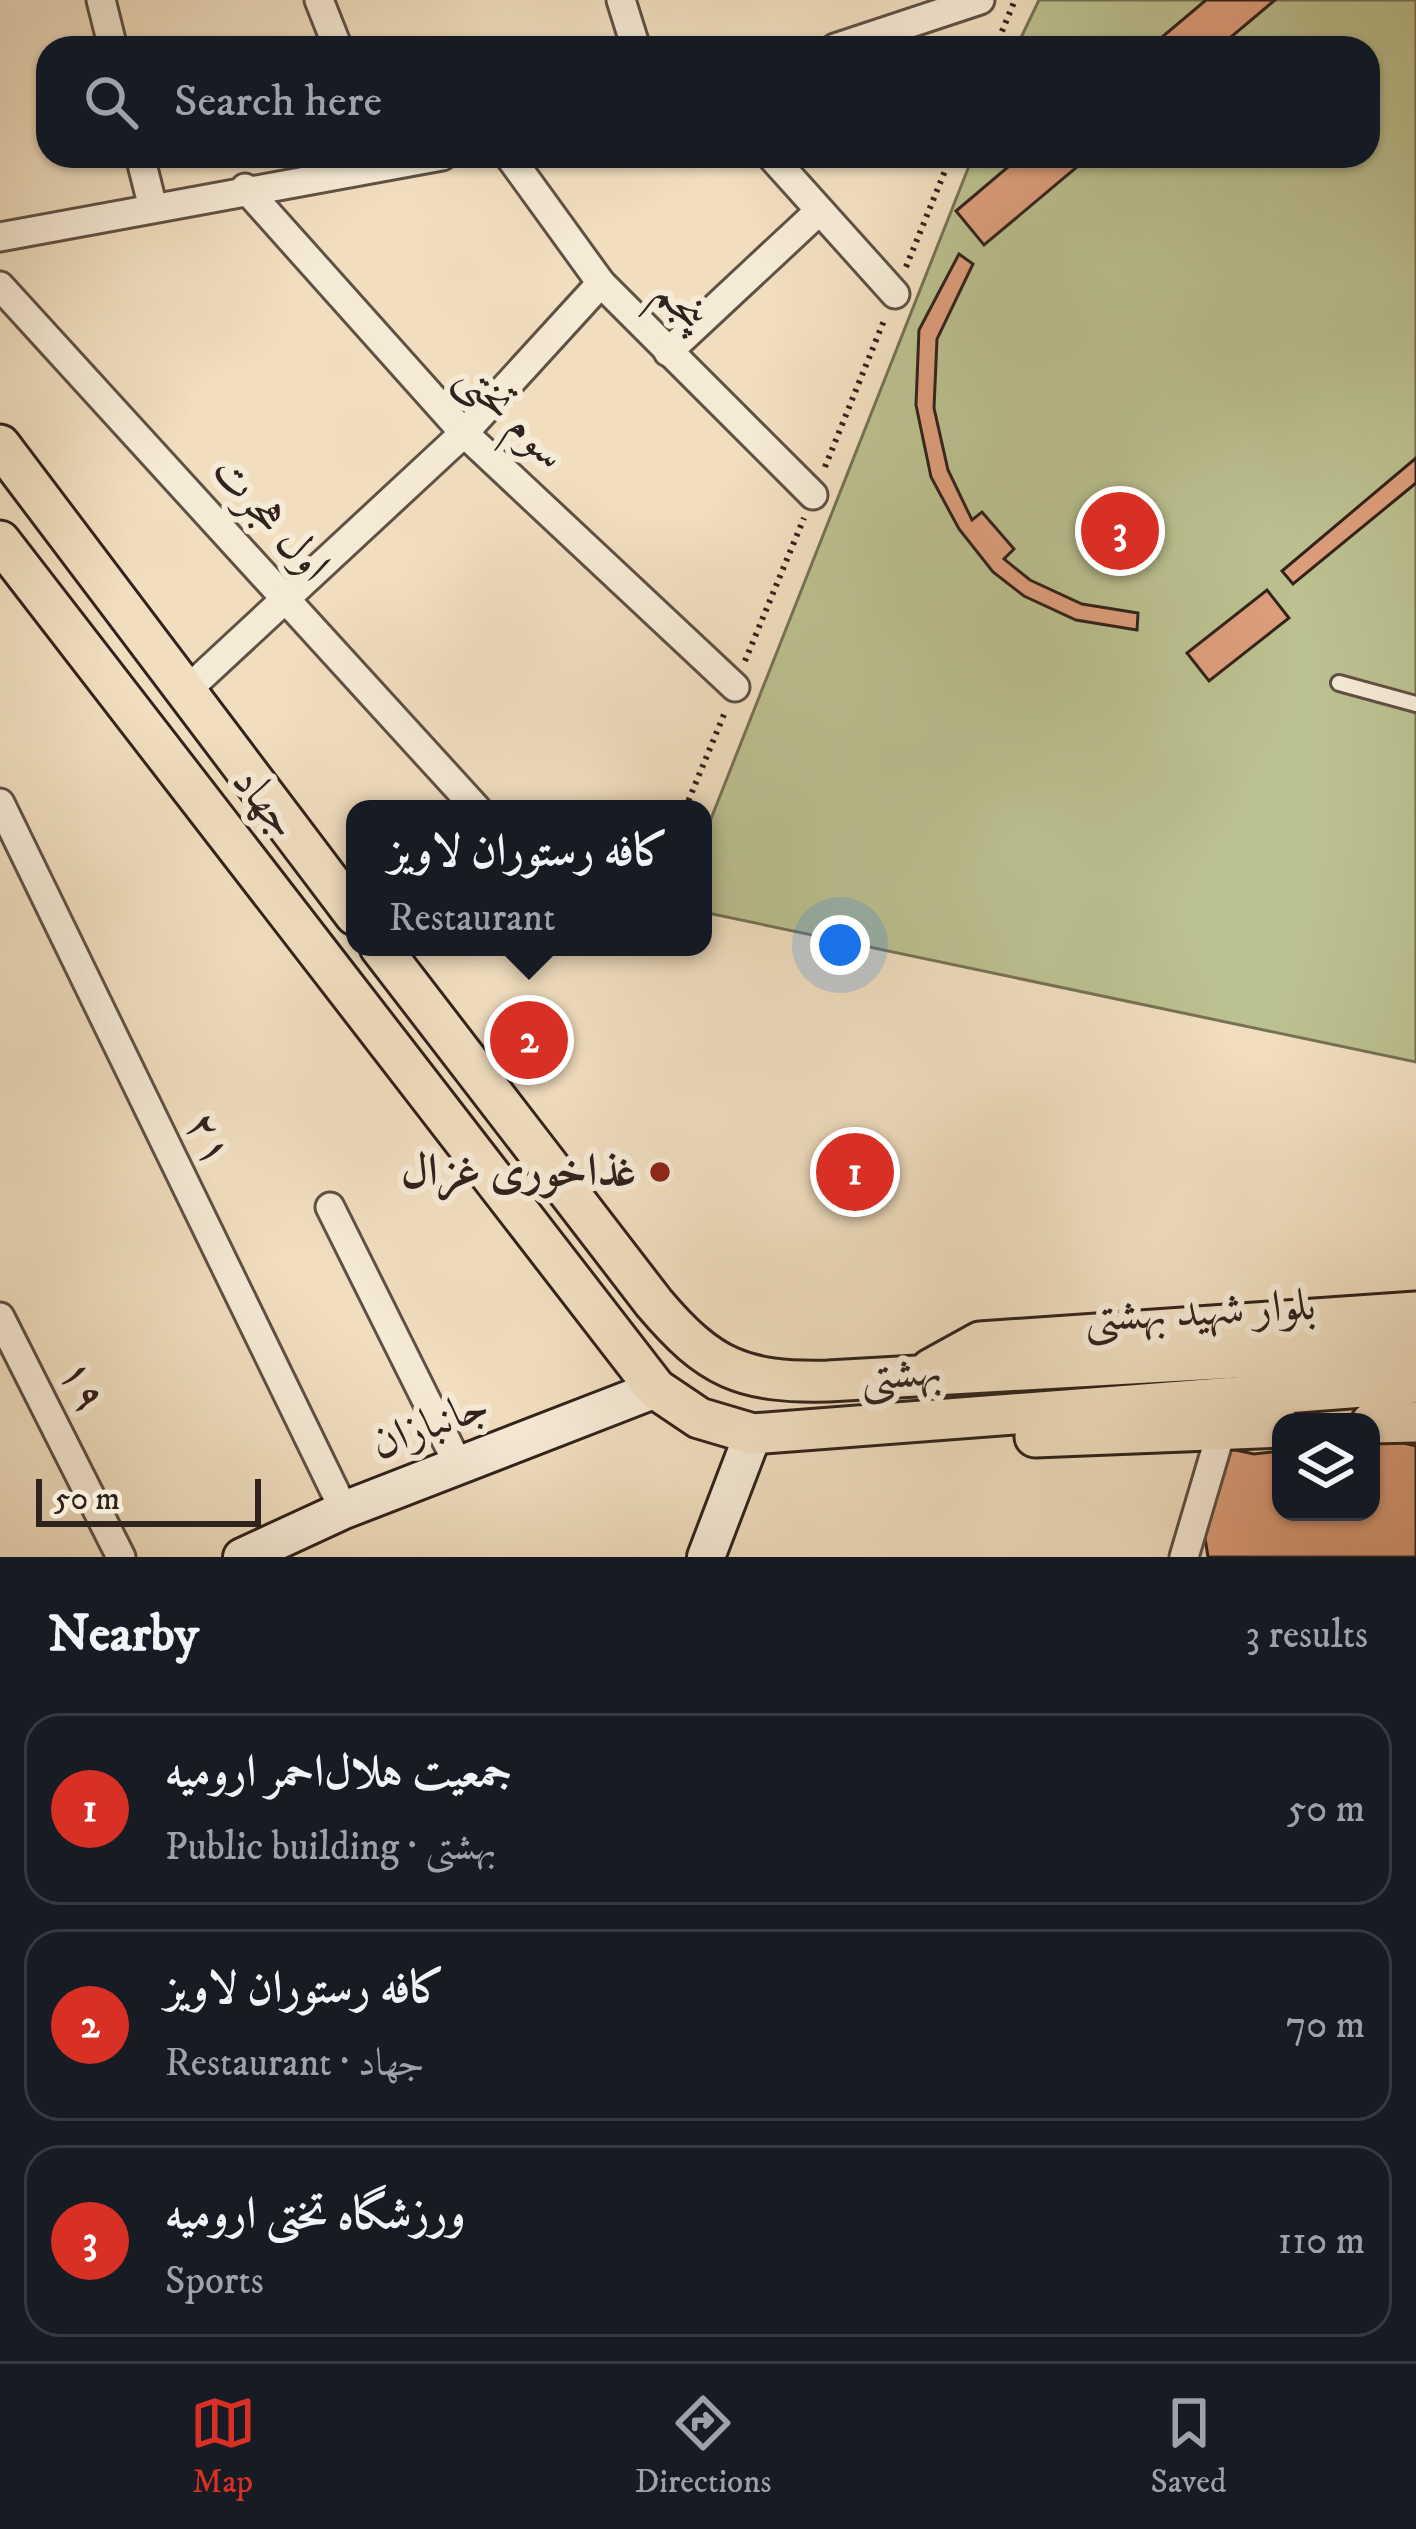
<!DOCTYPE html>
<html lang="en">
<head>
<meta charset="utf-8">
<style>
  :root { --surface:#171b24; --page:#20242c; --text:#f1f3f6; --muted:#9ea1a6; --line:#363941; --accent:#d93025 }
  body { margin:0; font-family:"IM FELL DW Pica",Amiri,serif; background:var(--page); color:var(--text) }
  .controls { position:absolute; right:36px; bottom:36px; display:grid; overflow:hidden; border-radius:24px; box-shadow:0 3px 9px #0004 }
  .controls button { width:108px; height:108px; display:grid; place-items:center; padding:0; border:0; border-bottom:3px solid var(--line); background:var(--surface); color:var(--text); font:60px sans-serif }
  .scale { position:absolute; left:36px; bottom:30px; width:225px; box-sizing:border-box; padding-left:12px; border:6px solid #30221c; border-top:0; font-size:33px; line-height:42px; white-space:nowrap; color:#30221c; -webkit-text-stroke:9px #f5ead5; paint-order:stroke }
  .you { position:absolute; left:840px; top:945px; width:42px; height:42px; margin:-30px; border:9px solid #fff; border-radius:50%; background:#1a73e8; box-shadow:0 0 0 18px #1a73e833 }
  .badge { display:grid; place-items:center; width:78px; height:78px; border-radius:50%; background:var(--accent); color:#fff; font-size:39px; font-weight:700 }
  .pin { position:absolute; translate:-50% -50%; border:6px solid #fff; box-shadow:0 3px 12px #0006 }
  .popup { position:absolute; left:346px; top:800px; width:366px; height:156px; box-sizing:border-box; display:grid; place-content:center; border-radius:24px; background:var(--surface); filter:drop-shadow(0 3px 9px #0005); font-size:39px; white-space:nowrap; color:var(--muted) }
  .popup b { font-size:45px; color:var(--text) }
  .popup::after { content:''; position:absolute; left:50%; top:100%; margin-left:-24px; border:24px solid transparent; border-top-color:var(--surface) }
  .list { margin:0; padding:0; list-style:none }
  h2 { display:flex; justify-content:space-between; align-items:center; height:156px; margin:0; padding:0 48px; font-size:51px }
  h2 small { font-size:39px; font-weight:400; color:var(--muted) }
  .list li { display:grid; grid-template-columns:78px 1fr auto; gap:36px; align-items:center; box-sizing:border-box; height:192px; margin:0 24px 24px; padding:0 24px; border:3px solid var(--line); border-radius:36px }
  .list b { display:block; font-size:45px; white-space:nowrap }
  .list p { margin:0; font-size:39px; white-space:nowrap; color:var(--muted) }
  .list em { font-size:39px; font-style:normal; color:var(--muted) }
  .icon { flex:none; width:66px; height:66px; fill:none; stroke:currentColor; stroke-width:2; stroke-linecap:round; stroke-linejoin:round }
  .map { position:relative; flex:none; width:1416px; height:1557px; overflow:hidden }
  .search { position:absolute; background:var(--surface); box-shadow:0 3px 9px #0004; left:36px; right:36px; top:36px; height:132px; display:flex; align-items:center; gap:30px; box-sizing:border-box; padding:0 42px; border-radius:36px; color:var(--muted); font-size:45px }
  .sheet { height:804px; background:var(--surface) }
  nav { display:flex; justify-content:space-around; align-items:center; box-sizing:border-box; height:168px; border-top:3px solid var(--line); background:var(--surface); font-size:33px; color:var(--muted) }
  nav a { display:grid; justify-items:center; gap:6px }
  nav .on { color:var(--accent) }
  .map>svg:first-child { display:block }
</style>
</head>
<body>
<div class="map">
<svg width="1416" height="1557" viewBox="0 0 1416 1557">
  <rect width="100%" height="100%" fill="#f0debf"/>
  <filter id="stains"><feTurbulence type="fractalNoise" baseFrequency=".00167" numOctaves="4"/><feColorMatrix values="0 0 0 0 .2 0 0 0 0 .09 0 0 0 0 .02 0 0 0 .5 -.17"/></filter>
  <radialGradient id="worn" r=".72"><stop offset=".6" stop-color="#630" stop-opacity="0"/><stop offset="1" stop-color="#630" stop-opacity=".3"/></radialGradient>
  <polygon fill="#bcc190" stroke="#767256" stroke-width="3" points="1039,0 1416,0 1416,1062 703,912 703,839 973,156 1368,156 1368,48 1016,48"/>
  <g fill="#de9e7d" stroke="#30221c" stroke-width="3">
    <polygon points="1206,0 1275,0 1218,48 1149,48"/>
    <polygon points="1021,156 1090,156 984,245 956,211"/>
    <polygon points="959,254 973,264 937,339 934,408 948,470 972,520 982,512 1014,549 1004,559 1030,580 1082,604 1138,613 1137,630 1076,620 1024,596 993,572 959,529 931,477 916,405 919,330"/>
    <polygon points="1416,458 1416,483 1293,584 1282,571"/>
    <polygon points="1267,590 1289,618 1209,681 1187,653"/>
    <polygon points="1379,1437 1416,1446 1416,1557 1208,1557 1205,1538 1226,1448 1254,1454 1281,1451 1281,1512 1371,1512 1371,1438"/>
  </g>
  <g fill="none" stroke-linecap="round" stroke-linejoin="round">
    <g stroke="#605145" stroke-width="20">
      <polyline id="service" points="1339,683 1416,704"/>
    </g>
    <g stroke="#605145" stroke-width="33">
      <g id="minor">
        <polyline points="101,0 113,48"/>
        <polyline points="319,0 338,48"/>
        <polyline points="621,0 636,48"/>
        <polyline points="835,48 980,0"/>
        <polyline points="140,156 153,208"/>
        <polyline points="509,156 601,283 813,495"/>
        <polyline points="771,156 895,294"/>
        <polyline points="245,188 464,433 735,687"/>
        <polyline points="0,237 442,156"/>
        <polyline points="0,286 477,809"/>
        <polyline points="668,352 818,212"/>
        <polyline points="184,693 464,433 601,283"/>
        <polyline points="0,803 344,1510"/>
        <polyline points="330,1207 459,1466"/>
        <polyline points="0,1317 121,1557"/>
        <polyline points="1184,1557 1222,1429"/>
      </g>
    </g>
    <g stroke="#30221c" stroke-width="42">
      <g id="secondary">
        <polyline points="242,1557 344,1510 656,1389"/>
        <polyline points="706,1557 753,1434"/>
      </g>
    </g>
    <g stroke="#30221c" stroke-width="45">
      <g id="primary">
        <polyline points="0,445 355,915"/>
        <polyline points="0,541 656,1389 699,1418 753,1434 1416,1383"/>
        <path d="M 380,947 L 654,1303 C 709,1368 742,1383 828,1381 L 1416,1348"/>
        <polyline points="931,1369 980,1342 1416,1312"/>
        <polyline points="1371,1423 1416,1422"/>
        <polyline points="1035,1437 1281,1427"/>
      </g>
    </g>
    <g stroke="#30221c" stroke-width="6" stroke-dasharray="3 6" stroke-linecap="butt">
      <polyline points="995,48 1015,0"/>
      <polyline points="906,267 951,156"/>
      <polyline points="825,467 885,318"/>
      <polyline points="745,661 804,518"/>
      <polyline points="685,809 725,712"/>
    </g>
    <use href="#service" stroke="#f5ead5" stroke-width="14"/>
    <use href="#minor" stroke="#f5ead5" stroke-width="27"/>
    <use href="#secondary" stroke="#f5ead5" stroke-width="36"/>
    <use href="#primary" stroke="#f0debf" stroke-width="39"/>
  </g>
  <circle fill="#8f2418" stroke="#f5ead5" stroke-width="4.5" cx="660" cy="1172" r="12"/>
  <g text-anchor="middle" dominant-baseline="central" stroke-width="12" stroke-linejoin="round" paint-order="stroke">
    <g font-size="45" fill="#30221c" stroke="#f5ead5">
      <text transform="translate(681 305) rotate(46)">پنجم</text>
      <text transform="translate(511 416) rotate(45)">سوم تختی</text>
      <text transform="translate(270 519) rotate(48)">اول هجرت</text>
      <text transform="translate(265 803) rotate(52)">جهاد</text>
      <text transform="translate(208 1139) rotate(64)">۲۱</text>
      <text transform="translate(1200 1312) rotate(-3)">بلوار شهید بهشتی</text>
      <text transform="translate(901 1374) rotate(-5)">بهشتی</text>
      <text transform="translate(82 1386) rotate(63)">۱۹</text>
      <text transform="translate(430 1425) rotate(-21)">جانبازان</text>
    </g>
    <g font-size="45" font-weight="bold" fill="#30221c" stroke="#f5ead5" text-anchor="end">
      <text x="636" y="1172">غذاخوری غزال</text>
    </g>
  </g>
  <rect width="100%" height="100%" filter="url(#stains)"/>
  <rect width="100%" height="100%" fill="url(#worn)"/>
</svg>
<div class="controls">
<button><svg class="icon" aria-label="layers" viewBox="0 0 24 24"><path d="M12 4l9 5-9 5-9-5zM3 14l9 5 9-5"/></svg></button>
</div>
<div class="scale">50 m</div>
<div class="you"></div>
<div class="pin badge" style="left:855px;top:1172px">1</div>
<div class="pin badge" style="left:529px;top:1040px">2</div>
<div class="popup"><b>کافه رستوران لاویز</b>Restaurant</div>
<div class="pin badge" style="left:1120px;top:531px">3</div>
<div class="search"><svg class="icon" aria-label="search" viewBox="0 0 24 24"><circle cx="10" cy="10" r="6"/><path d="M15 15l6 6"/></svg>Search here</div>
</div>
<section class="sheet">
<h2>Nearby<small>3 results</small></h2>
<ul class="list">
<li><span class="badge">1</span><div><b>جمعیت هلال‌احمر ارومیه</b><p>Public building · بهشتی</p></div><em>50 m</em></li>
<li><span class="badge">2</span><div><b>کافه رستوران لاویز</b><p>Restaurant · جهاد</p></div><em>70 m</em></li>
<li><span class="badge">3</span><div><b>ورزشگاه تختی ارومیه</b><p>Sports</p></div><em>110 m</em></li>
</ul>
</section>
<nav>
<a class="on"><svg class="icon" aria-label="map" viewBox="0 0 24 24"><path d="M3 6l6-2 6 2 6-2v14l-6 2-6-2-6 2zM9 4v14M15 6v14"/></svg>Map</a>
<a><svg class="icon" aria-label="directions" viewBox="0 0 24 24"><path d="M12 3l9 9-9 9-9-9zM9 14v-3h6M13 9l2 2-2 2"/></svg>Directions</a>
<a><svg class="icon" aria-label="saved" viewBox="0 0 24 24"><path d="M7 4h10v16l-5-4-5 4z"/></svg>Saved</a>
</nav>
</body>
</html>
